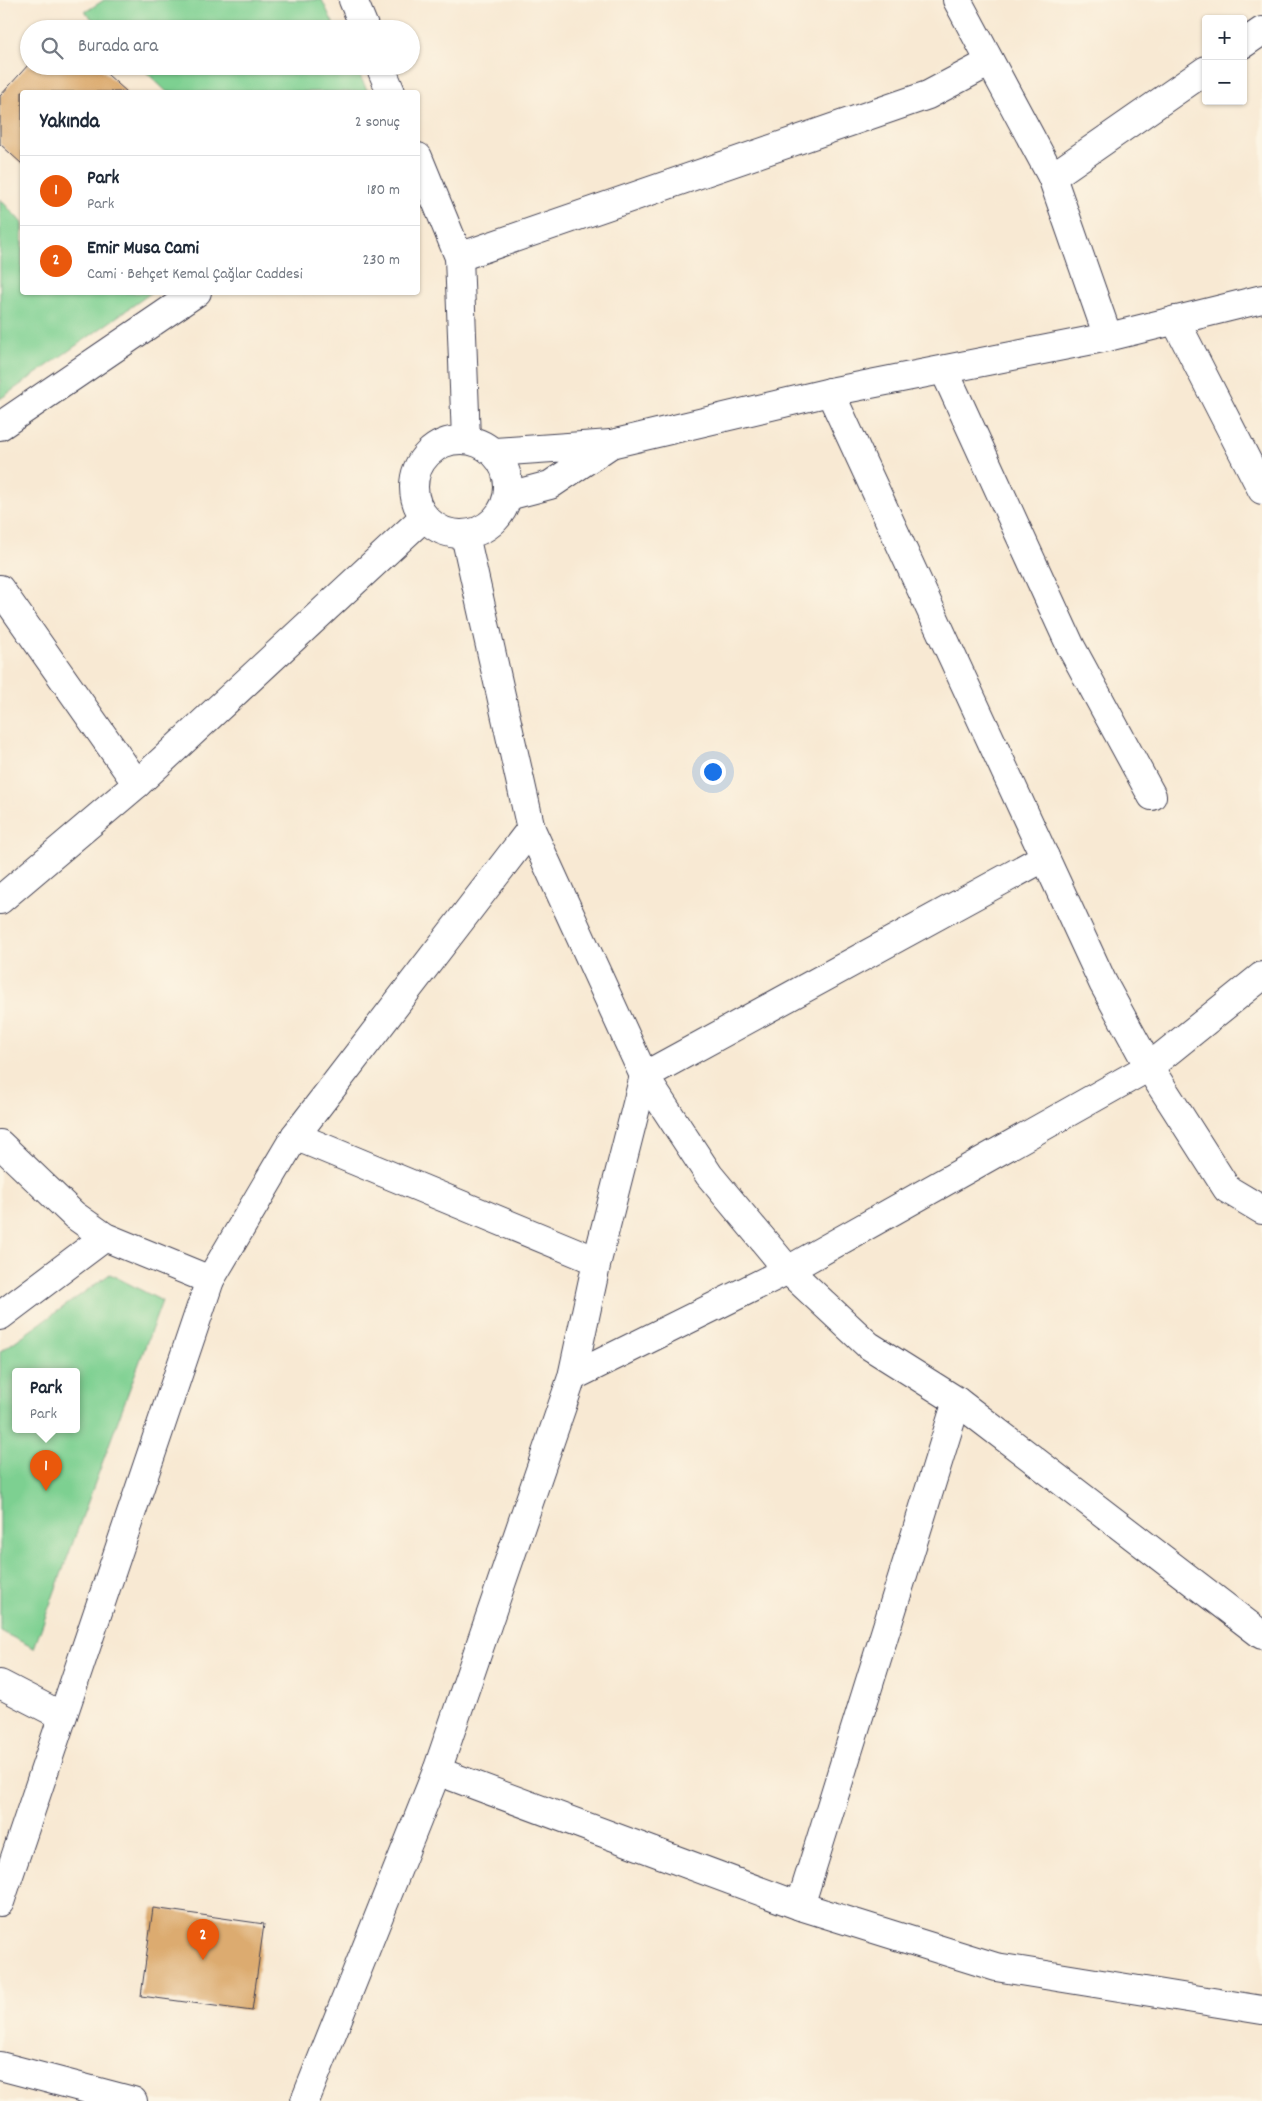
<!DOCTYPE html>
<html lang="tr">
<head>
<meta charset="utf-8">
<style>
  :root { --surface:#fff; --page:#f6f6f7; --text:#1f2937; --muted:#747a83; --line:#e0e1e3; --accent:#ea580c }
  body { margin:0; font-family:Dekko,sans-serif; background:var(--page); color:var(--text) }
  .controls { position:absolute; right:15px; top:15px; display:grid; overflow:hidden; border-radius:5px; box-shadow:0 1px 4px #0004 }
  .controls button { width:45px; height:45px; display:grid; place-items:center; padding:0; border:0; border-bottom:1px solid var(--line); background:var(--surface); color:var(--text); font:25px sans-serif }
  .you { position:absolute; left:712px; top:771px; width:18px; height:18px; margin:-12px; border:4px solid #fff; border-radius:50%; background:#1a73e8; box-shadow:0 0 0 8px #1a73e833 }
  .badge { display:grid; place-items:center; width:32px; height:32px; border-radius:50%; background:var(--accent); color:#fff; font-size:16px; font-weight:700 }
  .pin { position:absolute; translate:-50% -41px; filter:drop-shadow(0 1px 2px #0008) }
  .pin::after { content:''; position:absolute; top:26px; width:18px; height:15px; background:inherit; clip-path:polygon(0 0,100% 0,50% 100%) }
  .popup { position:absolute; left:12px; top:1368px; width:68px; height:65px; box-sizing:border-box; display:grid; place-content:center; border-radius:5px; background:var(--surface); filter:drop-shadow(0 1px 4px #0005); font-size:16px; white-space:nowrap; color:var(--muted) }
  .popup b { font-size:19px; color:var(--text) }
  .popup::after { content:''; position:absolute; left:50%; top:100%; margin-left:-10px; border:10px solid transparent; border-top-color:var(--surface) }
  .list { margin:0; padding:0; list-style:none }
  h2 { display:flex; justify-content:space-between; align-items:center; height:65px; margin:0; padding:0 20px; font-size:21px }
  h2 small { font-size:16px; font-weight:400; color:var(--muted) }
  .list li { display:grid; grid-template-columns:32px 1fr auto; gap:15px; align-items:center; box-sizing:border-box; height:70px; padding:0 20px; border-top:1px solid var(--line) }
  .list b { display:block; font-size:19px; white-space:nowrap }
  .list p { margin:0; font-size:16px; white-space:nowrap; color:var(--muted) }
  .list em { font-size:16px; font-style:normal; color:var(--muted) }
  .icon { flex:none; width:28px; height:28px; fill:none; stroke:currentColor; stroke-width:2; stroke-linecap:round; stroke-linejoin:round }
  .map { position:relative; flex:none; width:1262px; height:2101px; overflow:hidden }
  .search { position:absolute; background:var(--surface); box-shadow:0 1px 4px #0004; left:20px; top:20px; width:400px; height:55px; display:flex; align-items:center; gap:12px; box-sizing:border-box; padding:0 18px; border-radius:28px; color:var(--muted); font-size:19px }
  .panel { position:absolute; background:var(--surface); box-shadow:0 1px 4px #0004; left:20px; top:90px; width:400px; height:205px; border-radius:5px }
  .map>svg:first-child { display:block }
</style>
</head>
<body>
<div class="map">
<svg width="1262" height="2101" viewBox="0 0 1262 2101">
  <rect width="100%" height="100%" fill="#fcf5e5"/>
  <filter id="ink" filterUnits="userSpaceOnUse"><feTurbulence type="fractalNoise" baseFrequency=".02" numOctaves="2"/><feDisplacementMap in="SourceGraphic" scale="10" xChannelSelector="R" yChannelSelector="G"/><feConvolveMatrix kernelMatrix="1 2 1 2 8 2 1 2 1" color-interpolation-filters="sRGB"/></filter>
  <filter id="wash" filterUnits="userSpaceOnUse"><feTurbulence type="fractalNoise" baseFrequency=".0096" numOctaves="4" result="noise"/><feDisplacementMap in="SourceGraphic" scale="20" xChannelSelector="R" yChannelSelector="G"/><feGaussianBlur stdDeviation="1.12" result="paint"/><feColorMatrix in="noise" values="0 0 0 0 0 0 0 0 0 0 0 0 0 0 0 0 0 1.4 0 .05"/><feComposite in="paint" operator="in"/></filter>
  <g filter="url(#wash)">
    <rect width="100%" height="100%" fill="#f8e9d3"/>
    <g fill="#7dd091" stroke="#507966" fill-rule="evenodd">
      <polygon points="104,0 322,0 336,29 103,29 85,12"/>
      <polygon points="140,66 355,66 368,92 167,92"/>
      <polygon points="0,199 22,223 22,292 151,293 0,399"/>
      <path d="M 110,1274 L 162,1301 L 34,1648 L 0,1631 L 0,1352 ZM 16,1372 L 76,1372 L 76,1430 L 16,1430 Z"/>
    </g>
    <g id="blocks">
      <g fill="#dcab6f">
        <polygon points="29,64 29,66 98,66 127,92 22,92 22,164 0,144 0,96"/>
        <polygon points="153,1908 264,1924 252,2011 141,1996"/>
      </g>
    </g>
  </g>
  <g filter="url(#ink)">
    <use href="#blocks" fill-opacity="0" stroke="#424052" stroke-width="1"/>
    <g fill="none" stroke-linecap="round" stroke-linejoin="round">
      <g stroke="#424052" stroke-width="30">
        <g id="minor">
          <polyline points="957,0 1052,177 1108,337"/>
          <polyline points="1243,44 1262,31"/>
          <polyline points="1052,177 1206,70"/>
          <polyline points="459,257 928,95 990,62"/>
          <polyline points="1175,320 1262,490"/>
          <polyline points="944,370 1071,647 1152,796"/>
          <polyline points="830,392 1103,983 1149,1067 1227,1189 1262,1210"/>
          <polyline points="0,426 197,292"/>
          <polyline points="465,535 531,829 644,1076 709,1175 788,1270 868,1345 957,1401 1262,1635"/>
          <polyline points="0,589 137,784"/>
          <polyline points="295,1136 597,1261"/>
          <polyline points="0,1144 74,1215 105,1237 210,1280"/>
          <polyline points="0,1316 105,1237"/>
          <polyline points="572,1377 788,1270 1149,1067 1262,976"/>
          <polyline points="0,1684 62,1716"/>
          <polyline points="437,1771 800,1906 996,1967 1262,2010"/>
          <polyline points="0,1902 210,1280 295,1136 531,829"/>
          <polyline points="800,1906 957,1401"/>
          <polyline points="305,2101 437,1771 572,1377 597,1261 644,1076 1045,857"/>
        </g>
      </g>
      <g stroke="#424052" stroke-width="30">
        <g id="tertiary">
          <polyline points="353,0 365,29"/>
          <polyline points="380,66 391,92"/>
          <polyline points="418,157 459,257 466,439"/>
          <circle cx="461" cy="487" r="47"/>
          <polyline points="611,444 830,392 1108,337 1262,299"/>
          <polyline points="495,452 611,444 550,485 508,496"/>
          <polyline points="0,900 137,784 424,517"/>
        </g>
      </g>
      <g stroke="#424052" stroke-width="30">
        <polyline id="secondary" points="0,2066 133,2101"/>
      </g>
      <use href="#minor" stroke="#fff" stroke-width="28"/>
      <use href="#tertiary" stroke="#fff" stroke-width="28"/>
      <use href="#secondary" stroke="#fff" stroke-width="28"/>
    </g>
  </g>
</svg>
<div class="controls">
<button>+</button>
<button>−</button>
</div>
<div class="you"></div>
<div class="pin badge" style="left:46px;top:1491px">1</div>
<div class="popup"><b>Park</b>Park</div>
<div class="pin badge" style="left:203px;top:1960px">2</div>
<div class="search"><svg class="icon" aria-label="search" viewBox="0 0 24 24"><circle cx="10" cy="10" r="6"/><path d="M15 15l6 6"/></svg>Burada ara</div>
<section class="panel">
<h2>Yakında<small>2 sonuç</small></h2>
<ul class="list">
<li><span class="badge">1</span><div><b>Park</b><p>Park</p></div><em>180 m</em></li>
<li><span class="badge">2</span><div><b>Emir Musa Cami</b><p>Cami · Behçet Kemal Çağlar Caddesi</p></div><em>230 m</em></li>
</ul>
</section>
</div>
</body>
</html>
